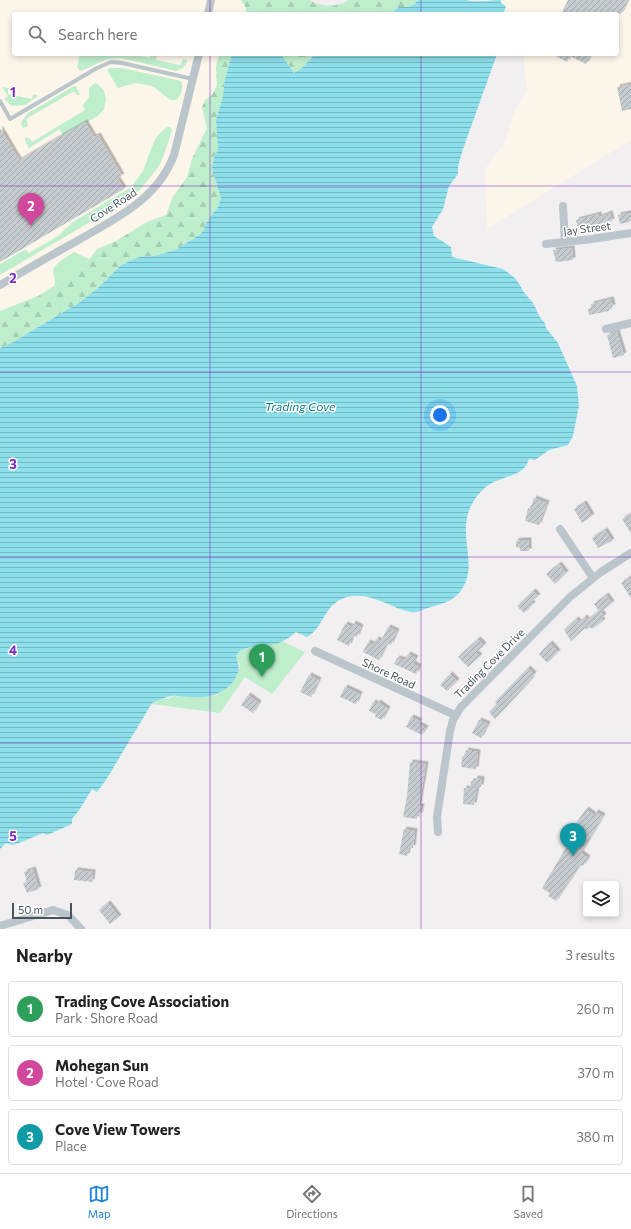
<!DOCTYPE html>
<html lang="en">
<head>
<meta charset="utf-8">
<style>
  :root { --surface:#fff; --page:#f2f2f2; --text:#222; --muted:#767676; --line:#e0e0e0; --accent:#1c82df }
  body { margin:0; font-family:Commissioner,sans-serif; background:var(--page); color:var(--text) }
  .controls { position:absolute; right:12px; bottom:12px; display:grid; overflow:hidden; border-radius:4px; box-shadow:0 2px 6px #0003 }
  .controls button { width:36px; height:36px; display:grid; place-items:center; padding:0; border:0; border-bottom:1px solid var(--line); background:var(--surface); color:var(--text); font:20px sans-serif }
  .scale { position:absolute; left:12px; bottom:10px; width:60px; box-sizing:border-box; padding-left:4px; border:2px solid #48555d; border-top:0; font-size:11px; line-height:14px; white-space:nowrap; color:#48555d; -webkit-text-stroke:3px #fff; paint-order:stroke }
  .you { position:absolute; left:440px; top:415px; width:14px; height:14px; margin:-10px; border:3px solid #fff; border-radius:50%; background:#1a73e8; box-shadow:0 0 0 6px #1a73e833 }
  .badge { display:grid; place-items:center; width:26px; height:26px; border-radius:50%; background:var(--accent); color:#fff; font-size:13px; font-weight:700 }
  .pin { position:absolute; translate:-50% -33px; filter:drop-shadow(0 1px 2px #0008) }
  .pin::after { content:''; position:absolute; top:21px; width:14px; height:12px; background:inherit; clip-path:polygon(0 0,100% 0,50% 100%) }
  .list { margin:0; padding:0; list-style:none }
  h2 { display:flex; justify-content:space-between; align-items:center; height:52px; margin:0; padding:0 16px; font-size:17px }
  h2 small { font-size:13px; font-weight:400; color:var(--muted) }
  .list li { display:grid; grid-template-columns:26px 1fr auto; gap:12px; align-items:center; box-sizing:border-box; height:56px; margin:0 8px 8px; padding:0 8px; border:1px solid var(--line); border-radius:4px }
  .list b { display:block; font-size:15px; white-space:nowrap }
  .list p { margin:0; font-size:13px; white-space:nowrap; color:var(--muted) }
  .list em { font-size:13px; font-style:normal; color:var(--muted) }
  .icon { flex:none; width:22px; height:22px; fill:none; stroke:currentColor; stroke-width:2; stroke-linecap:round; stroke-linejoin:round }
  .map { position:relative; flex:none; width:631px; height:929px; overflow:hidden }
  .search { position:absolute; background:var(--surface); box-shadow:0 2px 6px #0003; left:12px; right:12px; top:12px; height:44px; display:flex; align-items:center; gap:10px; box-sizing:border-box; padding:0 14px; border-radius:4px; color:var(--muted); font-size:15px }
  .sheet { height:244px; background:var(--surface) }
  nav { display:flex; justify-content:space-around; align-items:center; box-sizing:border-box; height:56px; border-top:1px solid var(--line); background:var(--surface); font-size:11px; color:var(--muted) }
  nav a { display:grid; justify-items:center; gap:2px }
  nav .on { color:var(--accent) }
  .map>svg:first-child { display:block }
</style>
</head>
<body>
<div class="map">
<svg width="631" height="929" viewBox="0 0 631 929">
  <defs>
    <pattern id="forest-firs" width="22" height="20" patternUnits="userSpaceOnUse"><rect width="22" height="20" fill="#bfeecd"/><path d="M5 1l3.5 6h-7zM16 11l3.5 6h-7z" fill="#a6ceb2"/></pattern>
    <pattern id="water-rules" width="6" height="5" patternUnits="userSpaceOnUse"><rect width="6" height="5" fill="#8ddfeb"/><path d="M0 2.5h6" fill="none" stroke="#75b8c2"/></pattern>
    <pattern id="building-hatch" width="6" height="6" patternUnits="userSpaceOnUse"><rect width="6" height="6" fill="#c6cbcf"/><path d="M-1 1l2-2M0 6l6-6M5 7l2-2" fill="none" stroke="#a3a8ab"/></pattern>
    <filter id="shadow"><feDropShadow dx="2.5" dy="-2.5" stdDeviation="0" flood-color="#0004"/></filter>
  </defs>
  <rect width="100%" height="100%" fill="#f2eff0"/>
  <g fill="#fcf5ea">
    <polygon points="0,0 241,0 246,8 246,14 14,14 14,54 219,54 216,67 217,85 212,95 205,100 202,113 207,126 207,128 192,159 187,177 172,197 166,215 147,222 116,241 97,249 86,265 38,296 0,311"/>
    <polygon points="501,0 631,0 631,140 487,229 485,169 504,144 515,110 527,91 523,54 617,54 617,14 503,14 506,7 501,3"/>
  </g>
  <g fill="#bfeecd">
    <polygon points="80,54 130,54 150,58 151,54 157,54 156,60 180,65 183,59 187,60 187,62 183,68 176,71 121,58 107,59 81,71 79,70 77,67"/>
    <path d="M 110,68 L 122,68 L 181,81 C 184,87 181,96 176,100 L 170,100 L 154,87 L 148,85 L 135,83 L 118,88 L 107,70 Z"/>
    <polygon points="95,83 99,85 104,91 106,99 104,109 98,116 63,135 60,129 29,148 25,140 26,137 29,138 32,142 85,110 83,105 89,97 89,88"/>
    <polygon points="74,86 76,86 80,95 77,95 74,91 26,119 28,126 23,128 21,123 27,114"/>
    <polygon points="2,87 8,88 8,94 32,99 33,94 38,96 25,105 12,106 4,99 8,96"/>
    <polygon points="167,127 170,127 172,130 164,155 159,166 139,191 119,205 0,275 0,264 26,249 29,253 58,236 73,222 131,187 143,171 153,144 157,136"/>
    <path d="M 74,252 L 89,259 C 81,274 67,278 54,286 L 55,282 L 53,269 L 59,262 Z"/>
    <path d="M 282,641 L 305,652 L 272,694 L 245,677 L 220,713 L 152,704 L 160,698 L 166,699 L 174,696 L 195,698 L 217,695 L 237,677 L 240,665 L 236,656 C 242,644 270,645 282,641 Z"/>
  </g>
  <g fill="url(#forest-firs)">
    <path d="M 241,0 L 309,0 C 322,7 336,8 349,0 L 419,0 L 410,7 L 399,7 L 390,14 L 246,14 L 246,8 Z"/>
    <polygon points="219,54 232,54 225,79 223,96 216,119 218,149 214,158 215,178 221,198 218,207 206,223 204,230 198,236 175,250 154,256 139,257 121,265 98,288 80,302 15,341 0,348 0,311 38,296 82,269 97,249 116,241 147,222 166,215 173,197 187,177 192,159 207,128 202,107 205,100 212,95 217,85 216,67"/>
    <polygon points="281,54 315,54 302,68 294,73"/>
  </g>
  <g fill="url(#water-rules)">
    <path d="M 419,0 L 467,0 C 474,3 491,0 501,0 L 501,3 L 506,6 L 503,14 L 390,14 L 399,7 L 410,7 Z"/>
    <path d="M 232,54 L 281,54 L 294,73 L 302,68 L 315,54 L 497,54 L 462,152 L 458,167 L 458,174 L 449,186 L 443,209 L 432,227 L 434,236 L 451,247 L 452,257 L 503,269 C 512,275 518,280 522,289 C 525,295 531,299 534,305 C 538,312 539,318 545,323 L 546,328 L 558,343 L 577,386 L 579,406 L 573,436 L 568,445 L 549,450 L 535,460 L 529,459 C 528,460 528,462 527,464 C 521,476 501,477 490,484 C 485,487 479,493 475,499 C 453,531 480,562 462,589 C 453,603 439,604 425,609 C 420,611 416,613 411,612 C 389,608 371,591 347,597 C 323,604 325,627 307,637 L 296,632 C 289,638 283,642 274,644 C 263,647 242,644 236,656 C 240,667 240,674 232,683 C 218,697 207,698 187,697 C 182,697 177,695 172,696 C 165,697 159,700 152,703 L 106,780 L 97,792 L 92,789 L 80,809 L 72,819 L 72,824 L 47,835 L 43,833 L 19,843 L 12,845 L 6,843 L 0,849 L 0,348 L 15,341 L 80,302 L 98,288 L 121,265 L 139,257 L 154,256 L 175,250 L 198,236 L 204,230 L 206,223 L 218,207 L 221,198 L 212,168 L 214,158 L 218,149 L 216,120 L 223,96 L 225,79 Z"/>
  </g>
  <g fill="url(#building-hatch)" filter="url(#shadow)">
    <polygon points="568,0 628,0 621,14 561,14"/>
    <polygon points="552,54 591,54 586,64 570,56 567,62"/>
    <polygon points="631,84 631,109 622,111 617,87"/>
    <polygon points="85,122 94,137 98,135 122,176 117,178 124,189 0,262 0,128 19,160"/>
    <polygon points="610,213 612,221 578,229 576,220 599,214 599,217"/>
    <polygon points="628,213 631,213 630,222 620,224 618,215"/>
    <polygon points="572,248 573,260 556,262 553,250"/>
    <polygon points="611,299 613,307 609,308 609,311 589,315 588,309 592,308 591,304"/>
    <polygon points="617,332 624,355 613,358 607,335"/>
    <polygon points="534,498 547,503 539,525 525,521 528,508 530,509"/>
    <polygon points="584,503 592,516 582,523 574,509"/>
    <polygon points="631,514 631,533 622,519"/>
    <polygon points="605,530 612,541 598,548 592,538"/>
    <polygon points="520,540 529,540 529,551 520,551 520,548 516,547 516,541"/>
    <polygon points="559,564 566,573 555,584 546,574"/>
    <polygon points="629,578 631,581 631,598 621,583"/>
    <polygon points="533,591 538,596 531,602 533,604 524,613 517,606"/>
    <polygon points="606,595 612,603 601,612 604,616 601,619 603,621 592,629 590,627 586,630 585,628 571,641 564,630 576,619 579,622 585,617 587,620 599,611 594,604"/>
    <polygon points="353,623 361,627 357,637 353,635 349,646 337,640 345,624 352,627"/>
    <polygon points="388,627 397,631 391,645 387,643 379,660 363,652 368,642 374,645 376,639 381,641"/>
    <polygon points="478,639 484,645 476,653 480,656 468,667 458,657"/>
    <polygon points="550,643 558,652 547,663 539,654"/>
    <polygon points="408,654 416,658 413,663 419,667 416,674 394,664 397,658 405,660"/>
    <polygon points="528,668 534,674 531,678 532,679 495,719 489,712 497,704 495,702"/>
    <polygon points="450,674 457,681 447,691 440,685"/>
    <polygon points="309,675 319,680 311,697 300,692"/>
    <polygon points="345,687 360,694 356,704 340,697"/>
    <polygon points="248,695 259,703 253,713 241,705"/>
    <polygon points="373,702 377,704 378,702 388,709 382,720 375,717 376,714 369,711"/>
    <polygon points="411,717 420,721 418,724 426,728 422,735 406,727"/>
    <polygon points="479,720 488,724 481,738 472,733"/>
    <polygon points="466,750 478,752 476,769 461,767 462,756 465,757"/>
    <polygon points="410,762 426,764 419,806 422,806 420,815 417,814 417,819 403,817 407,796"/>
    <polygon points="475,778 482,779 481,787 477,787 474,805 463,804 464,788 470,789 471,781 475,781"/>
    <polygon points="586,809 594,815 596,812 603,816 581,853 588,858 583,866 580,865 556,901 548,896 550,893 542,888 567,846 562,843"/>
    <polygon points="404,829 415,831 413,848 409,847 407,856 399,854"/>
    <polygon points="33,869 39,889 27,893 23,883 27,882 24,872"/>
    <polygon points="75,870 93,872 92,882 74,880"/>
    <polygon points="108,903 119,917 110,924 99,910"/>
  </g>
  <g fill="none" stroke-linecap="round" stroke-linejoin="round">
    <polyline stroke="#bbc5cc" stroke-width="4" points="0,101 10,119 97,68 111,62 122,63 193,79"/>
    <g stroke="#bbc5cc" stroke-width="8">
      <polyline points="208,14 211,0"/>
      <polyline points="563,206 565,242"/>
      <polyline points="546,244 592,239 631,233"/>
      <path d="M 0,285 C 26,270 51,255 77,241 C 116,218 157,200 174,155 L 199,54"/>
      <polyline points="606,329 631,323"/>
      <polyline points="560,529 593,578"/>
      <polyline points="315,651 455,715"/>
      <polyline points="438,832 437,817 450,731 453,720 461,707 570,597 601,572 631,553"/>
      <polyline points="0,926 53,910 68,915 81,929"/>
    </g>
  </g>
  <path fill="none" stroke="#7b2cbf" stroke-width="1" stroke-opacity="0.55" d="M 210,0 L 210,14M 421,0 L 421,14M 210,54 L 210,929M 421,54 L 421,929M 0,186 L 631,186M 0,372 L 631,372M 0,557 L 631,557M 0,743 L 631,743"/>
  <g text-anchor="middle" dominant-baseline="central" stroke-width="3" stroke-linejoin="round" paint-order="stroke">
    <g font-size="11" fill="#48555d" stroke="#fff">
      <text transform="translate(113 205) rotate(-33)">Cove Road</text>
      <text transform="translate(587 228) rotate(-7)">Jay Street</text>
      <text transform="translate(489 663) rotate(-45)">Trading Cove Drive</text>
      <text transform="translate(389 673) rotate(25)">Shore Road</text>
    </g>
    <g font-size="12" font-style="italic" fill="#0f8292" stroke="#fff">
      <text x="300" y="406">Trading Cove</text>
    </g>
  </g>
  <g font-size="13" text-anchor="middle" font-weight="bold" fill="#7b2cbf" stroke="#fff" stroke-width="3" stroke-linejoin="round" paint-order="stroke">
    <text x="13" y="97">1</text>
    <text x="13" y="283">2</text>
    <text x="13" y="469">3</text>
    <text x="13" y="655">4</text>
    <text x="13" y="841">5</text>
  </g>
</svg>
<div class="controls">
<button><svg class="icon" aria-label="layers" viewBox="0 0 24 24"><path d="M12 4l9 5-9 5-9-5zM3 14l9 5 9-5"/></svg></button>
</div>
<div class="scale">50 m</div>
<div class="you"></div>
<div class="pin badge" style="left:262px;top:677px;background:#2e9e5b">1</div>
<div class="pin badge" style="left:31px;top:226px;background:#d1479c">2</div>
<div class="pin badge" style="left:573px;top:856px;background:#0f9aa8">3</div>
<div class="search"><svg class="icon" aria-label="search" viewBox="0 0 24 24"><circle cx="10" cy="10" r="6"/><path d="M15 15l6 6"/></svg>Search here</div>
</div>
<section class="sheet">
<h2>Nearby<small>3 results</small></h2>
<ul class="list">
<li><span class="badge" style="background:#2e9e5b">1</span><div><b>Trading Cove Association</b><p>Park · Shore Road</p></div><em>260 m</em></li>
<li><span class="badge" style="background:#d1479c">2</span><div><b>Mohegan Sun</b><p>Hotel · Cove Road</p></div><em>370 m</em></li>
<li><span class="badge" style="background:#0f9aa8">3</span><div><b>Cove View Towers</b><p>Place</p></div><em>380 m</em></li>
</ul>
</section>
<nav>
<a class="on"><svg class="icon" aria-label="map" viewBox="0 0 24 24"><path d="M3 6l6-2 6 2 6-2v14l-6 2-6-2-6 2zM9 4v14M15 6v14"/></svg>Map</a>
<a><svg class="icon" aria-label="directions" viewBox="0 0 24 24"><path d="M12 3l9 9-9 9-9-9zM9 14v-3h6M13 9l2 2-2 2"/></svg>Directions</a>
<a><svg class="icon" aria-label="saved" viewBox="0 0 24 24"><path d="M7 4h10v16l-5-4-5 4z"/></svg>Saved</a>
</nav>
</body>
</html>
